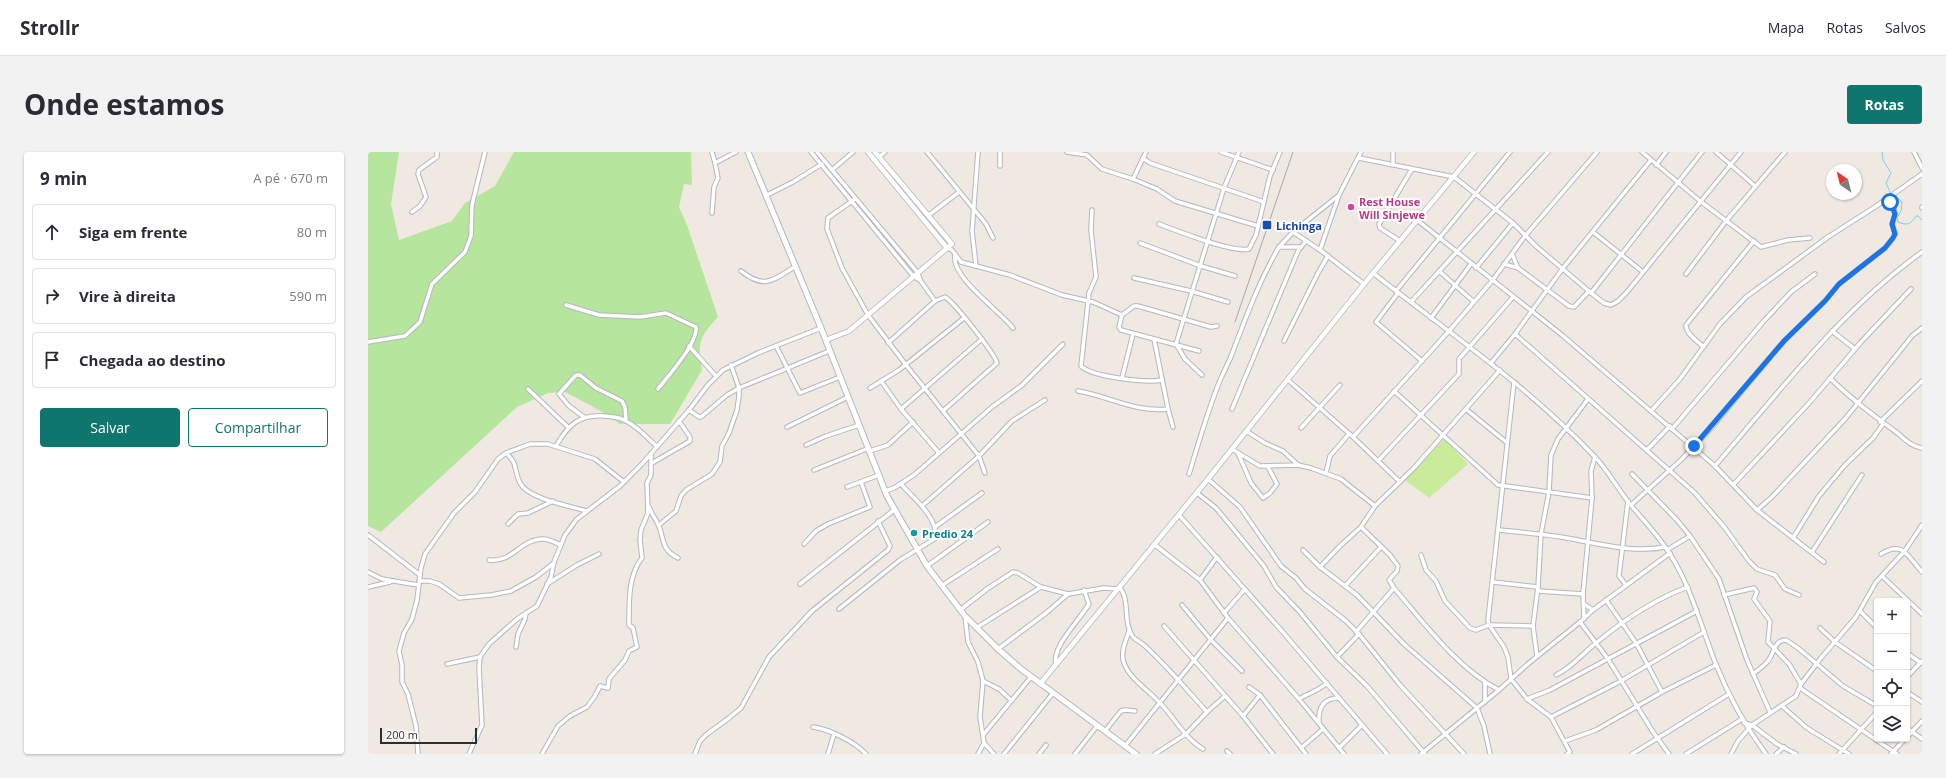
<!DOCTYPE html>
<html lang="pt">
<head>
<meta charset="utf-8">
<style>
  :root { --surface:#fff; --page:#f2f2f3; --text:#2b2b33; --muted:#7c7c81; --line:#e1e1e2; --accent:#0f766e }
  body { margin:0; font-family:"Open Sans",sans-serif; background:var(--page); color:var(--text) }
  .controls { position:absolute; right:12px; bottom:12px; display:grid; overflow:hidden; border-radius:4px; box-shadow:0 1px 3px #0004 }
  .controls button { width:36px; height:36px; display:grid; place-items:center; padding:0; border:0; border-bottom:1px solid var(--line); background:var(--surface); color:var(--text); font:20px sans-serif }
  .compass { position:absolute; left:1458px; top:12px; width:36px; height:36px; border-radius:50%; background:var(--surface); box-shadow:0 1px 3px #0004; rotate:325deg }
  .scale { position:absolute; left:12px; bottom:10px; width:97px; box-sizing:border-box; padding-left:4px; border:2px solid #2e2e2e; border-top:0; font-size:11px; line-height:14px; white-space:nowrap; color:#2e2e2e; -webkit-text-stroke:3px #fff; paint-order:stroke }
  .stop { position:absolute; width:12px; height:12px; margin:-9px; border:3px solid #1a73e8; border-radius:50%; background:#fff }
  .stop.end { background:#1a73e8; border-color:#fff; box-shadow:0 1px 4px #0008 }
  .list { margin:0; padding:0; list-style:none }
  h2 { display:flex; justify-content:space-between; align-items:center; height:52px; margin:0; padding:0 16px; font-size:17px }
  h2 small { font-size:13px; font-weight:400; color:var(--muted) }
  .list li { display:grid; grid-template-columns:26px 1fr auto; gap:12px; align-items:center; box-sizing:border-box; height:56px; margin:0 8px 8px; padding:0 8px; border:1px solid var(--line); border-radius:4px }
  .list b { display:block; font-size:15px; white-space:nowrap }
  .list em { font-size:13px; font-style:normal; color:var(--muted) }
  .actions { display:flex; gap:8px; padding:12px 16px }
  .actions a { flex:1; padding:9px 0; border:1px solid var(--accent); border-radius:4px; text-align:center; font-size:14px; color:var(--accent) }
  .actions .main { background:var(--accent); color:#fff }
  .icon { flex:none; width:22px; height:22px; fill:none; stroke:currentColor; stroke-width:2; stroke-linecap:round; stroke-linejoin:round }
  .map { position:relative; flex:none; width:1554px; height:602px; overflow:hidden; border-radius:4px }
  header { display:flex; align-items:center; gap:24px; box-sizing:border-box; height:56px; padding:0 20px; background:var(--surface); border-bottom:1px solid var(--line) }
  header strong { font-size:19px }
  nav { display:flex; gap:22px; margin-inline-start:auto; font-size:14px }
  .intro { display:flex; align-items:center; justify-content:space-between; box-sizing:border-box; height:96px; padding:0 24px }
  h1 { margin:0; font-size:28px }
  .button { padding:10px 18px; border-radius:4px; background:var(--accent); color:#fff; font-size:14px; font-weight:700 }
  main { display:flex; gap:24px; padding:0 24px }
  aside { flex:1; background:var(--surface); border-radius:4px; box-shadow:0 1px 3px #0004 }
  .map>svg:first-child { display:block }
</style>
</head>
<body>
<header>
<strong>Strollr</strong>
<nav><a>Mapa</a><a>Rotas</a><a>Salvos</a></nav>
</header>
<div class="intro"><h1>Onde estamos</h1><a class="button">Rotas</a></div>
<main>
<aside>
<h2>9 min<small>A pé · 670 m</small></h2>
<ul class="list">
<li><svg class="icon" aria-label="ahead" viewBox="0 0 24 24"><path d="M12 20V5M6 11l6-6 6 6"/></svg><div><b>Siga em frente</b></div><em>80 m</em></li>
<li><svg class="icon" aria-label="right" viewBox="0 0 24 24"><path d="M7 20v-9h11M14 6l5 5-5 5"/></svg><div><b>Vire à direita</b></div><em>590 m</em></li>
<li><svg class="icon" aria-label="arrive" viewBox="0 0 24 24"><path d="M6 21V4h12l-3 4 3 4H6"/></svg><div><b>Chegada ao destino</b></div></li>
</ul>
<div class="actions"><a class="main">Salvar</a><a>Compartilhar</a></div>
</aside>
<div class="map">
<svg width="1554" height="602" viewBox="0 0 1554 602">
  <rect width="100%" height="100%" fill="#efe9e1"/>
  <path fill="#b6e59e" d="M 0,0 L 31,0 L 23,52 L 31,88 L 84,69 L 97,51 L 127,34 L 146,0 L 323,0 L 324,33 L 316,32 L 311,55 L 319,73 L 350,165 C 331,185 329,191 334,218 L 302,272 L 252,272 L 231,258 L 197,240 L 180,241 L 149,255 L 13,380 L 0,374 Z"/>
  <polygon fill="#c9ec9a" points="1076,287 1100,312 1061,346 1037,328"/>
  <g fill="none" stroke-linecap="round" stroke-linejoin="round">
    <g stroke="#75cff0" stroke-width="1">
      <polyline points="1514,0 1515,8 1523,21 1518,31 1523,42"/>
      <path d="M 1526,43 L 1534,50 L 1533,59 L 1529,66 L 1530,70 C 1539,74 1543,72 1548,64 L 1550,64 L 1554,68"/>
    </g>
    <g stroke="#b4b7c1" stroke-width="5.5">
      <g id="minor">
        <polyline points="344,0 347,11 368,0"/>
        <polyline points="443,0 546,125 552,128"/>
        <polyline points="449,0 550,121 552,128 567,149"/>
        <polyline points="559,0 618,72 625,86"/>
        <polyline points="699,0 719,3 734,17 765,27 789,37 807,49 890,74"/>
        <polyline points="853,0 905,18"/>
        <polyline points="993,0 971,43 952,98 996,132"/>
        <polyline points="1274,0 1332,49 1393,95 1420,88 1442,86"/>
        <polyline points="1348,0 1387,34"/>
        <polyline points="1546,0 1554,16"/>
        <polyline points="511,5 517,0"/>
        <polyline points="775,6 782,11 896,50"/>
        <polyline points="991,6 1086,25 1145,71 1169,95 1223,141 1236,151 1243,153 1250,149 1259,140 1373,0"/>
        <polyline points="1025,13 1025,0"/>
        <polyline points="1288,13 1298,0"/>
        <polyline points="632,14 632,0"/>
        <polyline points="464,18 485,0"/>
        <polyline points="765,27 778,0"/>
        <polyline points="399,43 425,30 454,12"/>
        <polyline points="487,47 460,66 459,77 474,116 500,163 538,213 611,304 617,321"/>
        <polyline points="1554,56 1554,55"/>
        <path d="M 724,58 L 723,78 L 728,125 L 721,141 L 713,214 C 724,225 778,231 794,228"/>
        <polyline points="44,60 52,54 58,45 50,22 51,18 69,5 69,0"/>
        <polyline points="344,61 346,35 350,26 347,11"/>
        <polyline points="561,63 591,40"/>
        <polyline points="1049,68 1194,183 1347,314 1389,358 1456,410"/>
        <path d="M 791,72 C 810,79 864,101 881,97 L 888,83 L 902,24 L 912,0"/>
        <polyline points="925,80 952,98"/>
        <polyline points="1225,80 1275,120"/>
        <polyline points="1032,89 1012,76 1011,72 1044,17"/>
        <polyline points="772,91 833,114 867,124"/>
        <polyline points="911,95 925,80 970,44"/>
        <polyline points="579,96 584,98 593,110 642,123 694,143 725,150 754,163 766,154 770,154 843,175 849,174"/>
        <polyline points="1144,102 1150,116"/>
        <path d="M 587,104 C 583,125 633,160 645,176"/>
        <polyline points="1136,112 1150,116 1201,154 1206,155 1221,139"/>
        <polyline points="608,114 604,79 610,0"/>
        <polyline points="1108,116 1145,71"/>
        <path d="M 373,119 C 397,138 405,128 428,114"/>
        <polyline points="1071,119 1106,150"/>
        <path d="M 1005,121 C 1080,180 1160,234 1226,304 C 1240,318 1249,336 1262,352 C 1275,368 1291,384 1302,402 C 1323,435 1333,474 1347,510 C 1360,543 1377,574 1398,602"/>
        <polyline points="1318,122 1358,69 1417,0"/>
        <polyline points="766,126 823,139 860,150"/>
        <polyline points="1028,139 1142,0"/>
        <polyline points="1030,141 1008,170 1054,209"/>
        <polyline points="1223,141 1334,0"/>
        <polyline points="1043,150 1180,0"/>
        <path d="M 198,153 L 231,163 L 272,165 L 298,161 L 328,175 C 330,191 300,224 290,237"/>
        <polyline points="754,163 751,175 753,178 831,199"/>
        <polyline points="1063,166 1103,112"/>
        <polyline points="1464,179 1487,197"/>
        <polyline points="1147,182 1327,341 1357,376 1381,409 1389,417 1407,423 1417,437 1431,443"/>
        <polyline points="786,187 800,257 805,275"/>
        <polyline points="916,189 950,121 960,104"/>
        <polyline points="0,190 37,184 52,170 64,132 97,100 103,84 104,53 117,0"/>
        <path d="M 520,191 L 567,149 L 577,145 C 586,150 627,202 629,211 L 575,259"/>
        <polyline points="321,194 348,224"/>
        <polyline points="408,194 432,241 472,225"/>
        <path d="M 1336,195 C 1330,190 1317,181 1318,173 L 1386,89"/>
        <polyline points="1123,211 1147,182 1195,116 1283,8"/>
        <polyline points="834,223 817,207 808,192 856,36 871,0"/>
        <polyline points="754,226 765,182"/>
        <path d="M 1463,227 C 1483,247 1505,263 1528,280 C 1537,287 1542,294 1554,296"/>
        <polyline points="920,228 985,285 1032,330"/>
        <polyline points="513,229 533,257 571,301"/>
        <polyline points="1146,230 1120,468 1121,473 1136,495 1140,505 1143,527 1159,547 1183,565 1253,529 1336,480"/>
        <polyline points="502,236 531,218 596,166"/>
        <polyline points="160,237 200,275"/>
        <path d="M 710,239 C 741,244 768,261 800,257"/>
        <polyline points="1026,239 1130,333 1224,346"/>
        <polyline points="533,257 614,187"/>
        <polyline points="864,257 930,99 938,89"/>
        <polyline points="321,258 331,265 333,265 359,243 371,236 461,199"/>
        <polyline points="1099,258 1138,290"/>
        <polyline points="1283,259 1312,227 1352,172 1378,145 1460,85 1507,55 1554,22"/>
        <polyline points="216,265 201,254 191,242 208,223 212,223 228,236 254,249 257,255 258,269"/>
        <polyline points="1512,270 1554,229"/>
        <polyline points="419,275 480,245"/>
        <polyline points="933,276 972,233"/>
        <polyline points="1304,277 1395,170 1423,140 1447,122"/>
        <polyline points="878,279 897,291 915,299 930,313"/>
        <polyline points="985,285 1081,179 1124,129 1157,84 1229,0"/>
        <polyline points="438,293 458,284 491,273"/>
        <path d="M 188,294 C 200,273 211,262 237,264 C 244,265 252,265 258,269 C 270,275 280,286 289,295"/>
        <polyline points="864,297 892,314 930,313 943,316 973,327 1007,354"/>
        <polyline points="1279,298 1302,274"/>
        <polyline points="502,299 520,293 545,270"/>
        <path d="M 138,301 C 151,313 145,317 152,331 C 160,347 202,354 219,359"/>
        <polyline points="870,301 883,331 895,346 902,341 909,332 900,315"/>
        <polyline points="1010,309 1091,222 1091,207 1145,145"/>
        <polyline points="284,311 322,289 322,285 311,269"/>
        <path d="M 1347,314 C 1412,239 1473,158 1554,100"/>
        <polyline points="446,318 501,296"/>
        <polyline points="958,321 962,304 981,282"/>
        <path d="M 821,322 C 831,290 840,257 853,226 C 856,220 859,213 862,207 C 877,168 890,131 911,95 L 933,95"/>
        <polyline points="1264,322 1309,368 1322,384 1351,427 1379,508 1402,560"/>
        <polyline points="840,327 872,355 913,414 928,426 937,437 978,469 991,482 1032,533 1096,602"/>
        <polyline points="1366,332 1442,250 1493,190 1543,137"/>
        <polyline points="479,335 511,323"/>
        <polyline points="517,339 526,336 546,323 624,255 653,234 695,192"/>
        <polyline points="829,341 848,356 896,414 908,435 931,459 969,505 999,534 1057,602"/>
        <polyline points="1263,353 1314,307 1344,275 1416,189 1457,149 1471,132 1517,96 1525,86 1527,82 1524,72 1527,62 1526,56 1520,46"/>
        <polyline points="554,354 611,304 644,269 677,248"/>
        <path d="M 281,355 C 283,361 287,366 290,372 C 297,387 292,397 310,406"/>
        <polyline points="1389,358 1404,345 1477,267 1544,184 1554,176"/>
        <polyline points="811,363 913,478 1019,602"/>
        <polyline points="140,372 150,362 160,361 185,349"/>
        <polyline points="291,373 308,359 313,344 318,338 344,322 352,310 354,294 361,281 369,258 371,244 371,236 363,213"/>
        <polyline points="567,375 614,341"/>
        <path d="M 993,375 L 1022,403 L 1030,414 L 1029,419 L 1021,428 L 1026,436 C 1057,472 1089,516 1131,538"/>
        <path d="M 1131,378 C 1152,380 1172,382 1193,385 C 1225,390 1264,402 1297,395"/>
        <polyline points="0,383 52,423"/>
        <polyline points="1425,386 1451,344 1477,313 1505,286 1515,272"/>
        <polyline points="436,392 448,379 460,372 502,355 493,330"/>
        <polyline points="787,393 832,428 860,466 931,547 976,602"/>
        <polyline points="935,398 952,415 989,443 1036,492 1109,556 1116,574 1122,602"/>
        <polyline points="1299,398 1322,384"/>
        <polyline points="1444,400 1494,323"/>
        <path d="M 1513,402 C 1534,388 1540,404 1554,420"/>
        <polyline points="1053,403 1058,418 1068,429 1077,449 1102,476 1108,478 1121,473 1165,474"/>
        <path d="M 121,408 C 145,411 152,387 175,387 C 181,387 188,391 193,393"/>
        <polyline points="559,414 620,370"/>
        <polyline points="952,415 972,394 993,375 1007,354 1046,316 1132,218"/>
        <polyline points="0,420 14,427 50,433"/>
        <polyline points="1514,424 1554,462"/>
        <polyline points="832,428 849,405"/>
        <polyline points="51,429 62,429 71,432 91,446 123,443 143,439 168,425 186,411"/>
        <polyline points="1125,430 1170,435"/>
        <polyline points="179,432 209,413 231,402"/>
        <polyline points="432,432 526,358"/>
        <polyline points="1258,433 1251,424 1260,349"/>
        <polyline points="573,434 630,397"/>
        <polyline points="977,434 1013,395"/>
        <polyline points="0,435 22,430"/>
        <path d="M 751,435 C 763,447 754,470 765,485 C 769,489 773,490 777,494 C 799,514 819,538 839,560"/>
        <polyline points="1170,439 1215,442"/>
        <polyline points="1356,443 1386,436 1389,440 1386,447 1402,469 1400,490 1421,512 1433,532"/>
        <polyline points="1238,448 1268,491 1294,540"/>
        <polyline points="1216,452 1225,458"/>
        <polyline points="814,453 843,488 874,519"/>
        <path d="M 471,457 L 532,408 L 568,386 C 569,364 546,347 533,332"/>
        <polyline points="592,458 619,437 645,420 650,421 673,435 700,442 736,436 750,437"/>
        <polyline points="1492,459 1509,476"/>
        <polyline points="856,461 877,437"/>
        <polyline points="597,464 600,490 610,510 615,529 612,565 616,591 610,602"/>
        <polyline points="1216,467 1215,442 1224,346 1223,319 1227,305"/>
        <polyline points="1212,470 1240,507 1285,580 1301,602"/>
        <polyline points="796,474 875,564 905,602"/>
        <polyline points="608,476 673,435"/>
        <polyline points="1452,476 1467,490 1509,519"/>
        <path d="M 761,479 C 758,489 752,500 756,511 C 762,528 782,539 793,552 C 806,566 818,587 835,597"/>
        <polyline points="988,480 1026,436"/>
        <polyline points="148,495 150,482 157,467 158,461"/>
        <polyline points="630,497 678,461 700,442"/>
        <polyline points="1539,501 1553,511"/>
        <polyline points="1169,504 1165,474 1170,435 1173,382 1181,340 1183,303 1190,287 1220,247"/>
        <polyline points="969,505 991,482"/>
        <polyline points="79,512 112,505"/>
        <path d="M 688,513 C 683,495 711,469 721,452 L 716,438"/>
        <path d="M 1385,522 C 1390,518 1396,514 1400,509 C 1406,502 1406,488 1418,488 L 1430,496 L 1475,534 L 1509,554"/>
        <path d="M 1188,523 C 1204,516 1215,501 1228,491 C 1256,468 1286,447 1320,435"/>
        <polyline points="1539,525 1554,509"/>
        <polyline points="615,529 631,537 643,548"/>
        <polyline points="881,535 892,543 938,602"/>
        <polyline points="1432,536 1529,602"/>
        <polyline points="1539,540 1554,550"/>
        <path d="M 931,547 C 941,541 950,539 959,531"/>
        <polyline points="1159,547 1182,538 1329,459"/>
        <polyline points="1117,550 1117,531"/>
        <polyline points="1414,554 1439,576 1481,602"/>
        <polyline points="875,564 892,543"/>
        <polyline points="1183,565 1202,600 1199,602"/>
        <path d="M 951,571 C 950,556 955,546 971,546"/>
        <polyline points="1376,571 1384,573 1409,592 1428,602"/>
        <path d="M 445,575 C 461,577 487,590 498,602"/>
        <polyline points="1539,576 1554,587"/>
        <polyline points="737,579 753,559 757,558 767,559"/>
        <polyline points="615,583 663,525"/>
        <polyline points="1539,585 1554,569"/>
        <polyline points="1197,589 1228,578 1294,540 1348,513"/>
        <polyline points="616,591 626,602"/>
        <polyline points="757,594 860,466"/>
        <polyline points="933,596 955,577"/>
        <polyline points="971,596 994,573"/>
        <polyline points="859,599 862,602"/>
        <polyline points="50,602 48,574 40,542 34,530 34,513 31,499 36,481 44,467 49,448 53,416 57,402 86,361 107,340 130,307 138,301 162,292 180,292 227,307 256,330"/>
        <polyline points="101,602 114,573 111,516 112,505 121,492 149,467 169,454 183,425 186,410 197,383 209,367 252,334 274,312 321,258 340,233 355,218 390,201 453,176"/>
        <path d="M 174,602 L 190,574 L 202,564 L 219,555 L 227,544 L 232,534 L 240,536 L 241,527 L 257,508 L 261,499 L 269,495 L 265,476 L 261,473 C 261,451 260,423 274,406 L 272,388 L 273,378 L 280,361 L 279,331 L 283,323 L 283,302"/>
        <polyline points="327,602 332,589 339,582 361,566 373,556 401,505 444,459 520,398 522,394 510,369"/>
        <polyline points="460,602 466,582"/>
        <polyline points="636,602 685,541"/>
        <polyline points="671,602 678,593"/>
        <polyline points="707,602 729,574"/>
        <polyline points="787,602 818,582 839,560 857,544"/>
        <polyline points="1053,602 1131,538 1161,511 1212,470 1225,458 1302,401"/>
        <polyline points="1264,602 1361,542"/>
        <polyline points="1318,602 1374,567"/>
        <polyline points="1363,602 1370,589 1384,573 1428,544 1433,532 1453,506 1488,465 1508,430 1536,400 1554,373"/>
        <polyline points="1408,602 1416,595"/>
        <polyline points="1471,602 1509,560"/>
        <polyline points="1523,602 1537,587"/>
      </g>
    </g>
    <g stroke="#b4b7c1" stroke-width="6">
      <g id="tertiary">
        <polyline points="500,0 579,96"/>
        <polyline points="458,188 481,179 584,92 507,0"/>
        <polyline points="672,532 840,327 996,132 1106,0"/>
      </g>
    </g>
    <g stroke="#b4b7c1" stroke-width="7">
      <polyline id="secondary" points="380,0 453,176 519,344 559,414 597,464 630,497 653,517 768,602"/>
    </g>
    <use href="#minor" stroke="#fff" stroke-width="3.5"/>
    <use href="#tertiary" stroke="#fff" stroke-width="4.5"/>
    <use href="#secondary" stroke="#fff" stroke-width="5"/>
    <polyline stroke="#a3a6b8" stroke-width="1" points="867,170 925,0"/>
  </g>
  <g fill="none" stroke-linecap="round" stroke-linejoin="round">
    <polyline stroke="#1a73e8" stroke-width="5" points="1326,294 1416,189 1457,149 1471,132 1517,96 1525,86 1527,82 1524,72 1527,62 1522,50"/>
  </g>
  <circle fill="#d1479c" stroke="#fff" stroke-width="1.5" cx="983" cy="55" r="4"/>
  <rect fill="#1a4fb4" stroke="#fff" stroke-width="1.5" x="894" y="68" width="10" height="10" rx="2"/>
  <circle fill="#0f9aa8" stroke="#fff" stroke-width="1.5" cx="546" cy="381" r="4"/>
  <g text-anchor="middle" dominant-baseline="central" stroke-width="4" stroke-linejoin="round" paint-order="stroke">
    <g font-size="11" font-weight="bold" fill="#b23c85" stroke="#fff" text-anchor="start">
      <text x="991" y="49">Rest House<tspan x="991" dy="13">Will Sinjewe</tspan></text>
    </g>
    <g font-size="11" font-weight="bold" fill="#164399" stroke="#fff" text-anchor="start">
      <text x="908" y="73">Lichinga</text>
    </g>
    <g font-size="11" font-weight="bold" fill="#0d838f" stroke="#fff" text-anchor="start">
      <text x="554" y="381">Predio 24</text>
    </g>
  </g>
</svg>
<div class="controls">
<button>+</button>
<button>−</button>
<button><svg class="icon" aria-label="locate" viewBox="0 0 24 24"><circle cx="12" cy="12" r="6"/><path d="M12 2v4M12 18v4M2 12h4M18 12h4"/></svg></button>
<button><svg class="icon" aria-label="layers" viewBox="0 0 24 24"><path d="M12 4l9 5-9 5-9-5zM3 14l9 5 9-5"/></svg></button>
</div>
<svg class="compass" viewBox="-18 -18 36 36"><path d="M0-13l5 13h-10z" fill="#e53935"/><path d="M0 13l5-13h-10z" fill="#7c7c81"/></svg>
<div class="scale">200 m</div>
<div class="stop" style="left:1522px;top:50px"></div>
<div class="stop end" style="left:1326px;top:294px"></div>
</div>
</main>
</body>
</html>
